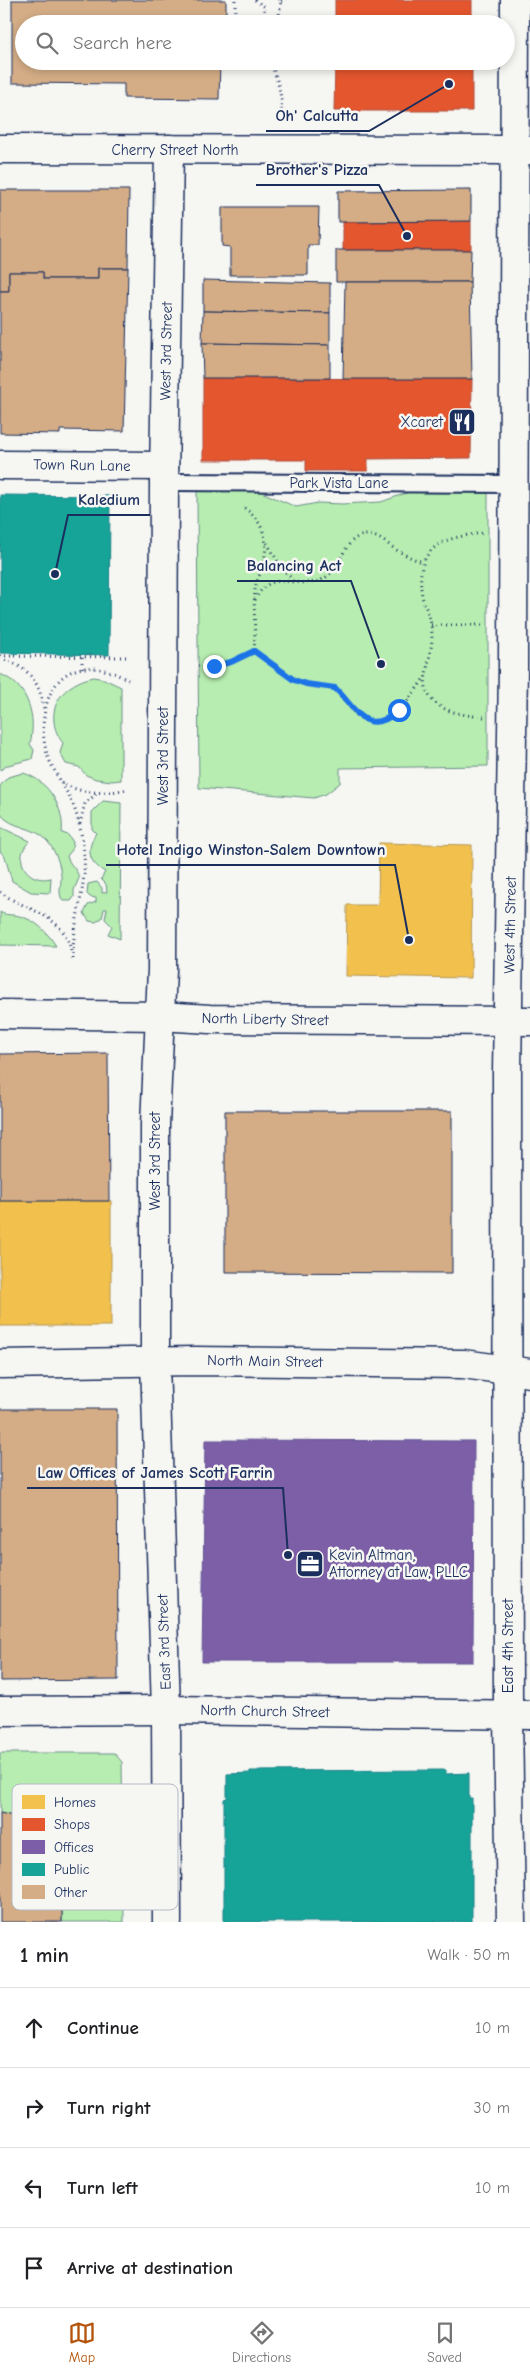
<!DOCTYPE html>
<html lang="en">
<head>
<meta charset="utf-8">
<style>
  :root { --surface:#fff; --page:#f2f2f2; --text:#202124; --muted:#757577; --line:#e0e0e0; --accent:#b45309 }
  body { margin:0; font-family:"Comic Neue",sans-serif; background:var(--page); color:var(--text) }
  .stop { position:absolute; width:15px; height:15px; margin:-11px; border:4px solid #1a73e8; border-radius:50%; background:#fff }
  .stop.end { background:#1a73e8; border-color:#fff; box-shadow:0 1px 5px #0008 }
  .list { margin:0; padding:0; list-style:none }
  h2 { display:flex; justify-content:space-between; align-items:center; height:65px; margin:0; padding:0 20px; font-size:21px }
  h2 small { font-size:16px; font-weight:400; color:var(--muted) }
  .list li { display:grid; grid-template-columns:32px 1fr auto; gap:15px; align-items:center; box-sizing:border-box; height:80px; padding:0 20px; border-top:1px solid var(--line) }
  .list b { display:block; font-size:19px; white-space:nowrap }
  .list em { font-size:16px; font-style:normal; color:var(--muted) }
  .icon { flex:none; width:28px; height:28px; fill:none; stroke:currentColor; stroke-width:2; stroke-linecap:round; stroke-linejoin:round }
  .map { position:relative; flex:none; width:530px; height:1922px; overflow:hidden }
  .search { position:absolute; background:var(--surface); box-shadow:0 2px 8px #0003; left:15px; right:15px; top:15px; height:55px; display:flex; align-items:center; gap:12px; box-sizing:border-box; padding:0 18px; border-radius:28px; color:var(--muted); font-size:19px }
  .sheet { height:385px; background:var(--surface) }
  nav { display:flex; justify-content:space-around; align-items:center; box-sizing:border-box; height:70px; border-top:1px solid var(--line); background:var(--surface); font-size:14px; color:var(--muted) }
  nav a { display:grid; justify-items:center; gap:2px }
  nav .on { color:var(--accent) }
  .map>svg:first-child { display:block }
</style>
</head>
<body>
<div class="map">
<svg width="530" height="1922" viewBox="0 0 530 1922">
  <rect width="100%" height="100%" fill="#f6f6f2"/>
  <filter id="ink" filterUnits="userSpaceOnUse"><feTurbulence type="fractalNoise" baseFrequency=".02" numOctaves="2"/><feDisplacementMap in="SourceGraphic" scale="10" xChannelSelector="R" yChannelSelector="G"/><feConvolveMatrix kernelMatrix="1 2 1 2 8 2 1 2 1" color-interpolation-filters="sRGB"/></filter>
  <g filter="url(#ink)">
    <g fill="#b7edb0" stroke="#698e87">
      <polygon points="197,490 259,491 296,507 318,503 342,504 381,502 412,491 488,493 488,766 340,768 340,783 326,794 314,798 199,788"/>
      <path d="M 0,674 C 28,685 37,716 30,744 L 34,750 L 32,759 L 8,765 L 0,770 Z"/>
      <path d="M 94,677 L 104,679 L 121,687 L 121,780 L 112,781 L 96,779 L 86,775 L 79,767 L 66,764 L 60,753 L 63,743 C 58,737 55,730 54,722 C 51,697 72,681 94,677 Z"/>
      <path d="M 23,773 C 48,780 65,808 62,833 L 68,835 L 73,842 L 72,850 L 67,856 C 69,865 77,868 79,878 L 74,890 L 74,897 L 71,901 L 63,901 C 57,893 62,883 61,875 C 60,863 55,851 48,842 C 36,825 11,830 0,813 L 0,786 L 8,777 Z"/>
      <path d="M 103,801 L 121,803 L 120,939 L 108,934 L 112,926 L 105,919 L 107,909 L 104,909 L 102,918 L 96,922 L 89,921 L 84,913 L 88,905 L 96,902 L 96,898 L 90,897 L 87,894 L 88,884 L 97,882 L 102,888 L 102,893 L 107,892 L 106,884 L 101,879 L 105,872 C 88,862 86,850 96,833 L 92,829 L 92,812 Z"/>
      <path d="M 0,827 L 30,841 C 11,858 27,884 51,878 L 50,893 L 31,892 L 12,881 L 5,857 L 0,851 Z"/>
      <path d="M 0,912 C 5,916 13,914 19,916 C 36,920 47,932 56,946 L 0,945 Z"/>
      <polygon points="0,1753 114,1753 122,1762 124,1922 62,1922 62,1891 86,1890 87,1860 61,1858 63,1828 0,1813"/>
    </g>
    <g fill="#f2c14e" stroke="#b29553">
      <polygon points="379,843 472,845 471,978 346,976 347,905 378,905"/>
      <rect x="0" y="1201" width="111" height="125"/>
    </g>
    <g fill="#e4572e" stroke="#a84b3c">
      <rect x="335" y="0" width="137" height="24"/>
      <polygon points="335,61 472,61 472,111 334,111"/>
      <polygon points="471,221 471,250 343,250 343,222"/>
      <polygon points="203,378 472,379 471,458 368,459 368,471 306,471 306,460 203,460"/>
    </g>
    <polygon fill="#7b5ea7" stroke="#5e5091" points="205,1440 474,1441 473,1662 202,1662"/>
    <g fill="#17a398" stroke="#188087">
      <polygon points="0,495 110,496 109,655 0,653"/>
      <polygon points="446,1770 446,1774 469,1773 469,1798 472,1798 472,1922 224,1922 224,1799 227,1798 227,1774 250,1773 250,1771"/>
    </g>
    <g fill="#d4ad86" stroke="#1b2f5e">
      <polygon points="12,0 226,0 226,24 24,24 24,61 220,61 219,99 124,98 124,84 12,83"/>
      <polygon points="0,190 129,190 128,268 98,268 98,279 43,279 43,272 9,272 9,291 0,291"/>
      <polygon points="471,190 471,221 338,222 338,191"/>
      <polygon points="222,207 319,207 318,245 308,245 308,275 230,275 230,247 222,246"/>
      <polygon points="336,250 471,250 470,282 336,282"/>
      <polygon points="98,268 128,268 124,431 60,430 60,434 0,433 0,291 9,291 9,272 43,272 43,279 98,279"/>
      <polygon points="203,280 330,283 330,313 203,311"/>
      <polygon points="345,282 470,282 472,379 343,379"/>
      <polygon points="203,311 330,313 330,345 202,343"/>
      <polygon points="202,343 330,345 330,378 203,378"/>
      <polygon points="108,1053 109,1201 0,1201 0,1054"/>
      <polygon points="225,1111 452,1111 452,1273 225,1272"/>
      <polygon points="0,1409 117,1409 118,1680 0,1681"/>
      <polygon points="0,1813 64,1828 61,1858 87,1859 86,1890 62,1891 62,1922 0,1922"/>
    </g>
    <g fill="none" stroke-linecap="round" stroke-linejoin="round">
      <g stroke="#1b2f5e" stroke-width="20">
        <polyline id="lane" points="164,482 513,484"/>
      </g>
      <g stroke="#1b2f5e" stroke-width="31">
        <polyline id="street" points="0,465 164,466"/>
      </g>
      <g stroke="#1b2f5e" stroke-width="31">
        <g id="secondary">
          <polyline points="0,1711 166,1710 530,1715"/>
          <polyline points="167,1922 166,1710 155,1362 155,1125 162,970 164,482 169,149"/>
          <polyline points="511,1922 508,1715 507,1073 513,667 515,0"/>
        </g>
      </g>
      <g stroke="#1b2f5e" stroke-width="31">
        <g id="primary">
          <polyline points="0,149 530,150"/>
          <polyline points="0,1014 160,1016 210,1019 530,1021"/>
          <polyline points="0,1364 195,1361 463,1364 530,1373"/>
        </g>
      </g>
      <g stroke="#1b2f5e" stroke-width="3" stroke-dasharray="1 4" stroke-linecap="butt">
        <polyline points="235,0 235,24"/>
        <polyline points="255,0 265,7 261,24"/>
        <polyline points="281,1 286,0"/>
        <polyline points="278,24 281,1 279,0"/>
        <path d="M 270,61 C 278,81 283,96 281,118"/>
        <polyline points="267,543 281,567 293,580"/>
        <path d="M 255,600 C 272,565 298,592 323,579 C 342,570 343,534 368,535 C 381,536 391,548 402,553 C 409,557 416,560 423,562"/>
        <polyline points="431,625 486,625"/>
        <path d="M 254,651 L 294,680 L 306,684 L 335,689 C 344,697 349,708 358,716 C 386,738 412,695 425,677"/>
        <polyline points="0,656 128,657"/>
        <polyline points="82,657 82,668"/>
        <path d="M 0,659 C 29,666 40,682 44,710"/>
        <path d="M 198,666 L 224,665 L 254,651 C 256,631 253,610 255,590 C 256,582 260,575 262,568 C 270,543 265,522 243,507"/>
        <path d="M 484,717 C 458,715 420,709 426,674 C 429,658 434,642 431,625 C 430,615 424,606 422,596 C 414,546 443,537 485,533"/>
        <path d="M 61,782 C 81,795 106,794 128,789"/>
        <polyline points="80,824 85,803 98,793"/>
        <path d="M 0,892 C 26,911 64,914 71,951"/>
        <path d="M 73,959 C 72,923 87,889 84,853 C 82,835 78,814 70,798 C 63,784 54,772 48,757 C 39,731 42,694 64,676 C 84,661 108,669 128,680"/>
      </g>
      <use href="#lane" stroke="#f6f6f2" stroke-width="16"/>
      <use href="#street" stroke="#f6f6f2" stroke-width="28"/>
      <use href="#secondary" stroke="#f6f6f2" stroke-width="28"/>
      <use href="#primary" stroke="#f6f6f2" stroke-width="28"/>
    </g>
  </g>
  <g fill="none" stroke-linecap="round" stroke-linejoin="round" filter="url(#ink)">
    <path stroke="#1a73e8" stroke-width="6" d="M 214,666 L 231,662 L 254,651 L 294,680 L 306,684 L 335,688 C 356,708 366,739 399,710"/>
  </g>
  <defs>
    <g id="restaurant-square" transform="scale(1.4375)"><rect x="-9" y="-9" width="18" height="18" rx="4" fill="#1b2f5e" stroke="#f6f6f2"/><path d="M-5-6h1v4h1v-4h1v4h1v-4h1v5L-1.5 .5V6h-2V.5L-5-1ZM5-6V6H3V1.5H1.5Q1.5-4 5-6Z" fill="#fff"/></g>
    <g id="office-square" transform="scale(1.4375)"><rect x="-9" y="-9" width="18" height="18" rx="4" fill="#1b2f5e" stroke="#f6f6f2"/><path d="M-6-3h4V-5.5h4V-3h4V5H-6ZM-1-4.5V-3h2v-1.5ZM-6 0V1H6V0Z" fill="#fff"/></g>
  </defs>
  <g fill-rule="evenodd">
    <use href="#restaurant-square" x="462" y="422"/>
    <use href="#office-square" x="310" y="1564"/>
  </g>
  <g text-anchor="middle" dominant-baseline="central" stroke-width="5" stroke-linejoin="round" paint-order="stroke">
    <g font-size="15" fill="#1b2f5e" stroke="#f6f6f2">
      <text x="175" y="150">Cherry Street North</text>
      <text transform="translate(166 351) rotate(-89)">West 3rd Street</text>
      <text transform="translate(82 465) rotate(1)">Town Run Lane</text>
      <text x="339" y="483">Park Vista Lane</text>
      <text transform="translate(163 756) rotate(-90)">West 3rd Street</text>
      <text transform="translate(510 925) rotate(-89)">West 4th Street</text>
      <text transform="translate(265 1019) rotate(1)">North Liberty Street</text>
      <text transform="translate(155 1161) rotate(-90)">West 3rd Street</text>
      <text transform="translate(265 1361) rotate(1)">North Main Street</text>
      <text transform="translate(164 1642) rotate(-92)">East 3rd Street</text>
      <text transform="translate(508 1646) rotate(-90)">East 4th Street</text>
      <text transform="translate(265 1711) rotate(1)">North Church Street</text>
    </g>
    <g font-size="15" fill="#1b2f5e" stroke="#f6f6f2" text-anchor="end">
      <text x="443" y="422">Xcaret</text>
      <text x="329" y="1555" text-anchor="start">Kevin Altman,<tspan x="329" dy="17">Attorney at Law, PLLC</tspan></text>
    </g>
  </g>
  <rect x="12" y="1784" width="166" height="126" rx="8" fill="#f6f6f2" stroke="#b4bac6" stroke-width="1"/>
  <rect x="22" y="1795" width="23" height="14" fill="#f2c14e"/>
  <rect x="22" y="1818" width="23" height="13" fill="#e4572e"/>
  <rect x="22" y="1840" width="23" height="14" fill="#7b5ea7"/>
  <rect x="22" y="1863" width="23" height="13" fill="#17a398"/>
  <rect x="22" y="1885" width="23" height="14" fill="#d4ad86"/>
  <g font-size="14" fill="#1b2f5e">
    <text x="54" y="1807">Homes</text>
    <text x="54" y="1829">Shops</text>
    <text x="54" y="1852">Offices</text>
    <text x="54" y="1874">Public</text>
    <text x="54" y="1897">Other</text>
  </g>
  <path fill="none" stroke="#1b2f5e" stroke-width="2" d="M449 84L369 131H266M407 236L379 185H256M55 574L68 515H150M381 664L351 581H237M409 940L395 865H106M288 1555L283 1488H27"/>
  <g fill="#1b2f5e" stroke="#f6f6f2" stroke-width="2">
    <circle cx="449" cy="84" r="5"/>
    <circle cx="407" cy="236" r="5"/>
    <circle cx="55" cy="574" r="5"/>
    <circle cx="381" cy="664" r="5"/>
    <circle cx="409" cy="940" r="5"/>
    <circle cx="288" cy="1555" r="5"/>
  </g>
  <g font-size="16" text-anchor="middle" font-weight="bold" fill="#1b2f5e" stroke="#f6f6f2" stroke-width="5" stroke-linejoin="round" paint-order="stroke">
    <text x="317" y="121">Oh' Calcutta</text>
    <text x="317" y="175">Brother's Pizza</text>
    <text x="109" y="505">Kaledium</text>
    <text x="294" y="571">Balancing Act</text>
    <text x="251" y="855">Hotel Indigo Winston-Salem Downtown</text>
    <text x="155" y="1478">Law Offices of James Scott Farrin</text>
  </g>
</svg>
<div class="stop" style="left:399px;top:710px"></div>
<div class="stop end" style="left:214px;top:666px"></div>
<div class="search"><svg class="icon" aria-label="search" viewBox="0 0 24 24"><circle cx="10" cy="10" r="6"/><path d="M15 15l6 6"/></svg>Search here</div>
</div>
<section class="sheet">
<h2>1 min<small>Walk · 50 m</small></h2>
<ul class="list">
<li><svg class="icon" aria-label="ahead" viewBox="0 0 24 24"><path d="M12 20V5M6 11l6-6 6 6"/></svg><div><b>Continue</b></div><em>10 m</em></li>
<li><svg class="icon" aria-label="right" viewBox="0 0 24 24"><path d="M7 20v-9h11M14 6l5 5-5 5"/></svg><div><b>Turn right</b></div><em>30 m</em></li>
<li><svg class="icon" aria-label="left" viewBox="0 0 24 24"><path d="M17 20v-9H6M10 6l-5 5 5 5"/></svg><div><b>Turn left</b></div><em>10 m</em></li>
<li><svg class="icon" aria-label="arrive" viewBox="0 0 24 24"><path d="M6 21V4h12l-3 4 3 4H6"/></svg><div><b>Arrive at destination</b></div></li>
</ul>
</section>
<nav>
<a class="on"><svg class="icon" aria-label="map" viewBox="0 0 24 24"><path d="M3 6l6-2 6 2 6-2v14l-6 2-6-2-6 2zM9 4v14M15 6v14"/></svg>Map</a>
<a><svg class="icon" aria-label="directions" viewBox="0 0 24 24"><path d="M12 3l9 9-9 9-9-9zM9 14v-3h6M13 9l2 2-2 2"/></svg>Directions</a>
<a><svg class="icon" aria-label="saved" viewBox="0 0 24 24"><path d="M7 4h10v16l-5-4-5 4z"/></svg>Saved</a>
</nav>
</body>
</html>
